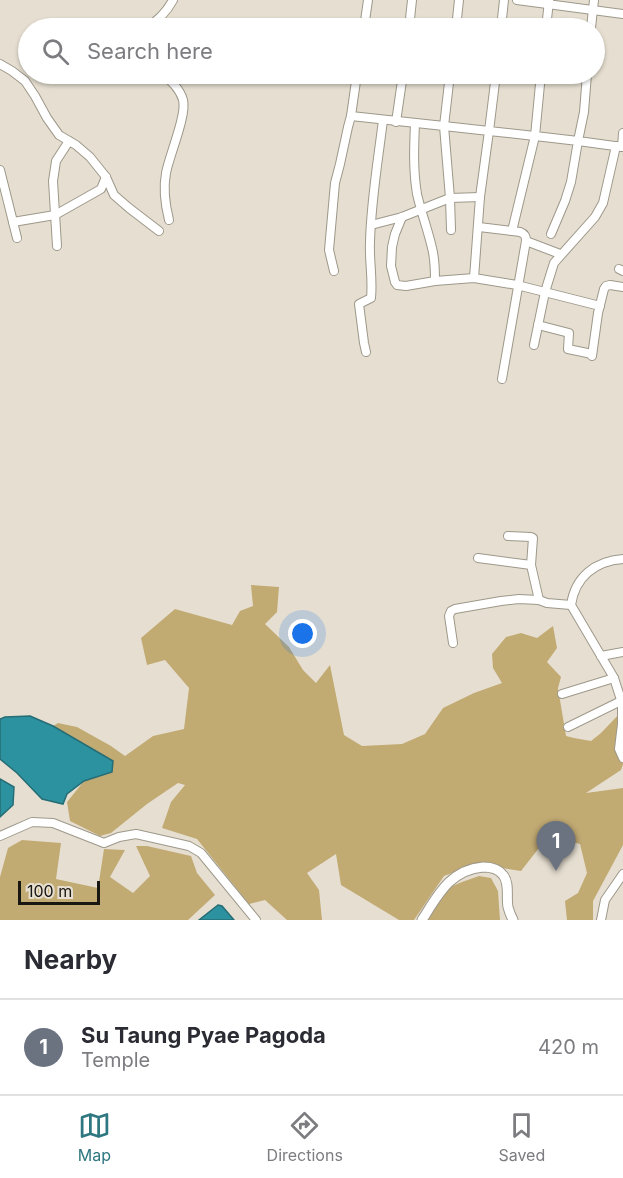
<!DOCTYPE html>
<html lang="en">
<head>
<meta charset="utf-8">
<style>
  :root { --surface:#fff; --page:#f2f2f3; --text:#2b2b33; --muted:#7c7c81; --line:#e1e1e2; --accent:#2f7781 }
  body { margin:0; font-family:Inter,sans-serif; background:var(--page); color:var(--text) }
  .scale { position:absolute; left:18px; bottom:15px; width:82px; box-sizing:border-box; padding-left:6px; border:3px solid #191712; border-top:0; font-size:16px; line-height:21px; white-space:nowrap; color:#191712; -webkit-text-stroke:4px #e6dfd1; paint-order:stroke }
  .you { position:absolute; left:303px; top:634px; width:21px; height:21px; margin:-15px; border:4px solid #fff; border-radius:50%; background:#1a73e8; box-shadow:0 0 0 9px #1a73e833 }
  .badge { display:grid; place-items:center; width:39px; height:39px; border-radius:50%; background:var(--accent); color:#fff; font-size:20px; font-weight:700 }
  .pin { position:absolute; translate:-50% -50px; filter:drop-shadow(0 2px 3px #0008) }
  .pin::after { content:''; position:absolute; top:32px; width:21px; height:18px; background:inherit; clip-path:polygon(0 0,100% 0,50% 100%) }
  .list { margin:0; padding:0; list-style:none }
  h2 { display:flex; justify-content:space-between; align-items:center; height:78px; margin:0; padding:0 24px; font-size:26px }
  h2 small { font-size:20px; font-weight:400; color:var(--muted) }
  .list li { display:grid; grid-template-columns:39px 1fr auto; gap:18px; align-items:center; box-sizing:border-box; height:96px; padding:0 24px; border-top:2px solid var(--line) }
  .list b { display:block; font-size:22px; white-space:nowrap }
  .list p { margin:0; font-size:20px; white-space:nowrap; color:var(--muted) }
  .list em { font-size:20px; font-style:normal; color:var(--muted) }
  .icon { flex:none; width:33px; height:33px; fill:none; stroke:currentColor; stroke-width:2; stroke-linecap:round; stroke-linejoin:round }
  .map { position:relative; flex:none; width:623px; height:920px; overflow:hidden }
  .search { position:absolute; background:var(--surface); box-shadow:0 2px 4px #0004; left:18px; right:18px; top:18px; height:66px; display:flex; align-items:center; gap:15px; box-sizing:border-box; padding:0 21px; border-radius:33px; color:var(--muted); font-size:22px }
  .sheet { height:174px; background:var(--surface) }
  nav { display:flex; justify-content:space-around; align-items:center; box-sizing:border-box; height:84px; border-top:2px solid var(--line); background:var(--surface); font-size:16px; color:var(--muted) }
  nav a { display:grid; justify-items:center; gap:3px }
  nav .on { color:var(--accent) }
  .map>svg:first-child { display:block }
</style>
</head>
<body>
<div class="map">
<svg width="623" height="920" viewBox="0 0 623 920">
  <rect width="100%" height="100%" fill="#e6dfd1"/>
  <g fill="#c2aa73">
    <polygon points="251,585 279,587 277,612 265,624 289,647 303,670 316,683 330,665 344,735 362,746 402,744 425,734 443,708 474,693 502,683 493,668 492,654 506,637 521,633 537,638 553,626 557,648 547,662 561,677 558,688 566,736 574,738 591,741 601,733 623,710 623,764 621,770 586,793 623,788 623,845 593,901 593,920 567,920 565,901 578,893 587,873 580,844 564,840 542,844 521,871 476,864 444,876 414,920 399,920 341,885 336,854 307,873 319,890 322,920 287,920 265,900 249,904 197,839 162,828 171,802 185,785 178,783 147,804 111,833 100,836 70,821 67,802 84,781 112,772 113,761 53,726 58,723 77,727 111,746 125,756 153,736 184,729 189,688 165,660 147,665 141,638 175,609 232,625 240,611 253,606"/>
    <polygon points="22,840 61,843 56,879 98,888 104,849 125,850 110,877 133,893 150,876 136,846 147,846 191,856 197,873 215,895 188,920 0,920 0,877 8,848"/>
    <polygon points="479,876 491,878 498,891 500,920 424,920 448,888 462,882"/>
  </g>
  <g fill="#2c92a0" stroke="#266d75" stroke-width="1.5">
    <polygon points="30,716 53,726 113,761 112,772 84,781 67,794 63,804 42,799 17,773 0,759 0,719 5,717"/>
    <polygon points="0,779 14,787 13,805 0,817"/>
    <polygon points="218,905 222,906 234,920 199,920"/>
  </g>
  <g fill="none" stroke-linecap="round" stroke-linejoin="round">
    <g stroke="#9d988a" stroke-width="10">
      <g id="minor">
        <polyline points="517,0 623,14"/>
        <path d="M 146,28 C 158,21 166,13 173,0"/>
        <polyline points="364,28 368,0"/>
        <polyline points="409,28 412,0"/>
        <polyline points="456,28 459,0"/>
        <polyline points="501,28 504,0"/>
        <polyline points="546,28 549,1"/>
        <polyline points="591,28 594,0"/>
        <polyline points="0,64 12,71 25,81 35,96 47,118 59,135 76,145 90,157 106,177 114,195 129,208 159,231"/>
        <path d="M 163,74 C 171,81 180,89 183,100 C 187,115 169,156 166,173 C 163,189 165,204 169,220"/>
        <polyline points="450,74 444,126 489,131 480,197 474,278"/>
        <polyline points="496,74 489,131 535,136 512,231"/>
        <polyline points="541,74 535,136 578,141 571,182 565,201 551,234"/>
        <polyline points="587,74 584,112 578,141 622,147"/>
        <polyline points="351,116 444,126 450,198 451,230"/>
        <polyline points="396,122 403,74"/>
        <path d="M 415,123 C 414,147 413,170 417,194 C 421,212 428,230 432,248 C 435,259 435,270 435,281"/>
        <polyline points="623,133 622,147 623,147"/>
        <polyline points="0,170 17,238"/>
        <polyline points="402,217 395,234 392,247 391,266 395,282 397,285 406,286 435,281 474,278 517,285 600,306"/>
        <polyline points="13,222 55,215 101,189 106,177"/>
        <polyline points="371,225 402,217 450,198 480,197"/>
        <path d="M 479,227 L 520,232 C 525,234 526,236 526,241 L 502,379"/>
        <polyline points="526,241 560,254"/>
        <polyline points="57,246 53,181 56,161 69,141"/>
        <polyline points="619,269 623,271"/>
        <polyline points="334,271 329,250 335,183 340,164 348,127 351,116 357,74"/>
        <polyline points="538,325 569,333 568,349 592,354"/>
        <polyline points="534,345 545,292 554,263 595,217 603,203 616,146"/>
        <path d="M 366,352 L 364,343 L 359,304 L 371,298 C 373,278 369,261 370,242 C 371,201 378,161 383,120"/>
        <polyline points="592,356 598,313 604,289 606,286 610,285 623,287"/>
        <polyline points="508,536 531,537 533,538 531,565 539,600"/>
        <polyline points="478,558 531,565"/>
        <path d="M 623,559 C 595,561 575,577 571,605 L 614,678 L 622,703 L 622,724 L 619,749 L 623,758"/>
        <polyline points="453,643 449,616 451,611 455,609 501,601 519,599 539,600 547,603 571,605"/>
        <polyline points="601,656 623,652"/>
        <polyline points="562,694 614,678"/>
        <polyline points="568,727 621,701"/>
        <polyline points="0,836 32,822 53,823 104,843 119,837 136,834 189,846 201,853 256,920"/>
        <polyline points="601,920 605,900 623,874"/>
      </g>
    </g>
    <g stroke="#9d988a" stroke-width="11">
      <path id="major" d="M 422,920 C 438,895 450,870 483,867 C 490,867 498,868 503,875 C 510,883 506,897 508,907 C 509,911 511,916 513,920"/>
    </g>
    <use href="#minor" stroke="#fff" stroke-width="8"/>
    <use href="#major" stroke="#fff" stroke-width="9"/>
  </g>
</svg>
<div class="scale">100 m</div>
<div class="you"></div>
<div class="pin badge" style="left:556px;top:871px;background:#6b7280">1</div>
<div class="search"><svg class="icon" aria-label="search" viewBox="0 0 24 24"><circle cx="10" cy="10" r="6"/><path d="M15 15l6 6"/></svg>Search here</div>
</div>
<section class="sheet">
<h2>Nearby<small></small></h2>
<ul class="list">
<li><span class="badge" style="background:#6b7280">1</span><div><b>Su Taung Pyae Pagoda</b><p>Temple</p></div><em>420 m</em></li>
</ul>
</section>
<nav>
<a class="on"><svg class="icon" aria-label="map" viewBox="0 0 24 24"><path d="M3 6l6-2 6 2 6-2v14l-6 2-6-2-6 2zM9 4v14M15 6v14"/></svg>Map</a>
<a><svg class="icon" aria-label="directions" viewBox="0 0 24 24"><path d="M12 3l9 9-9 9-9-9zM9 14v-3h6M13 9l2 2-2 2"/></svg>Directions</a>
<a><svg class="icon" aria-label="saved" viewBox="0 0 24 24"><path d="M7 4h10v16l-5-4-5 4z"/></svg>Saved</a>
</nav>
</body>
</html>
